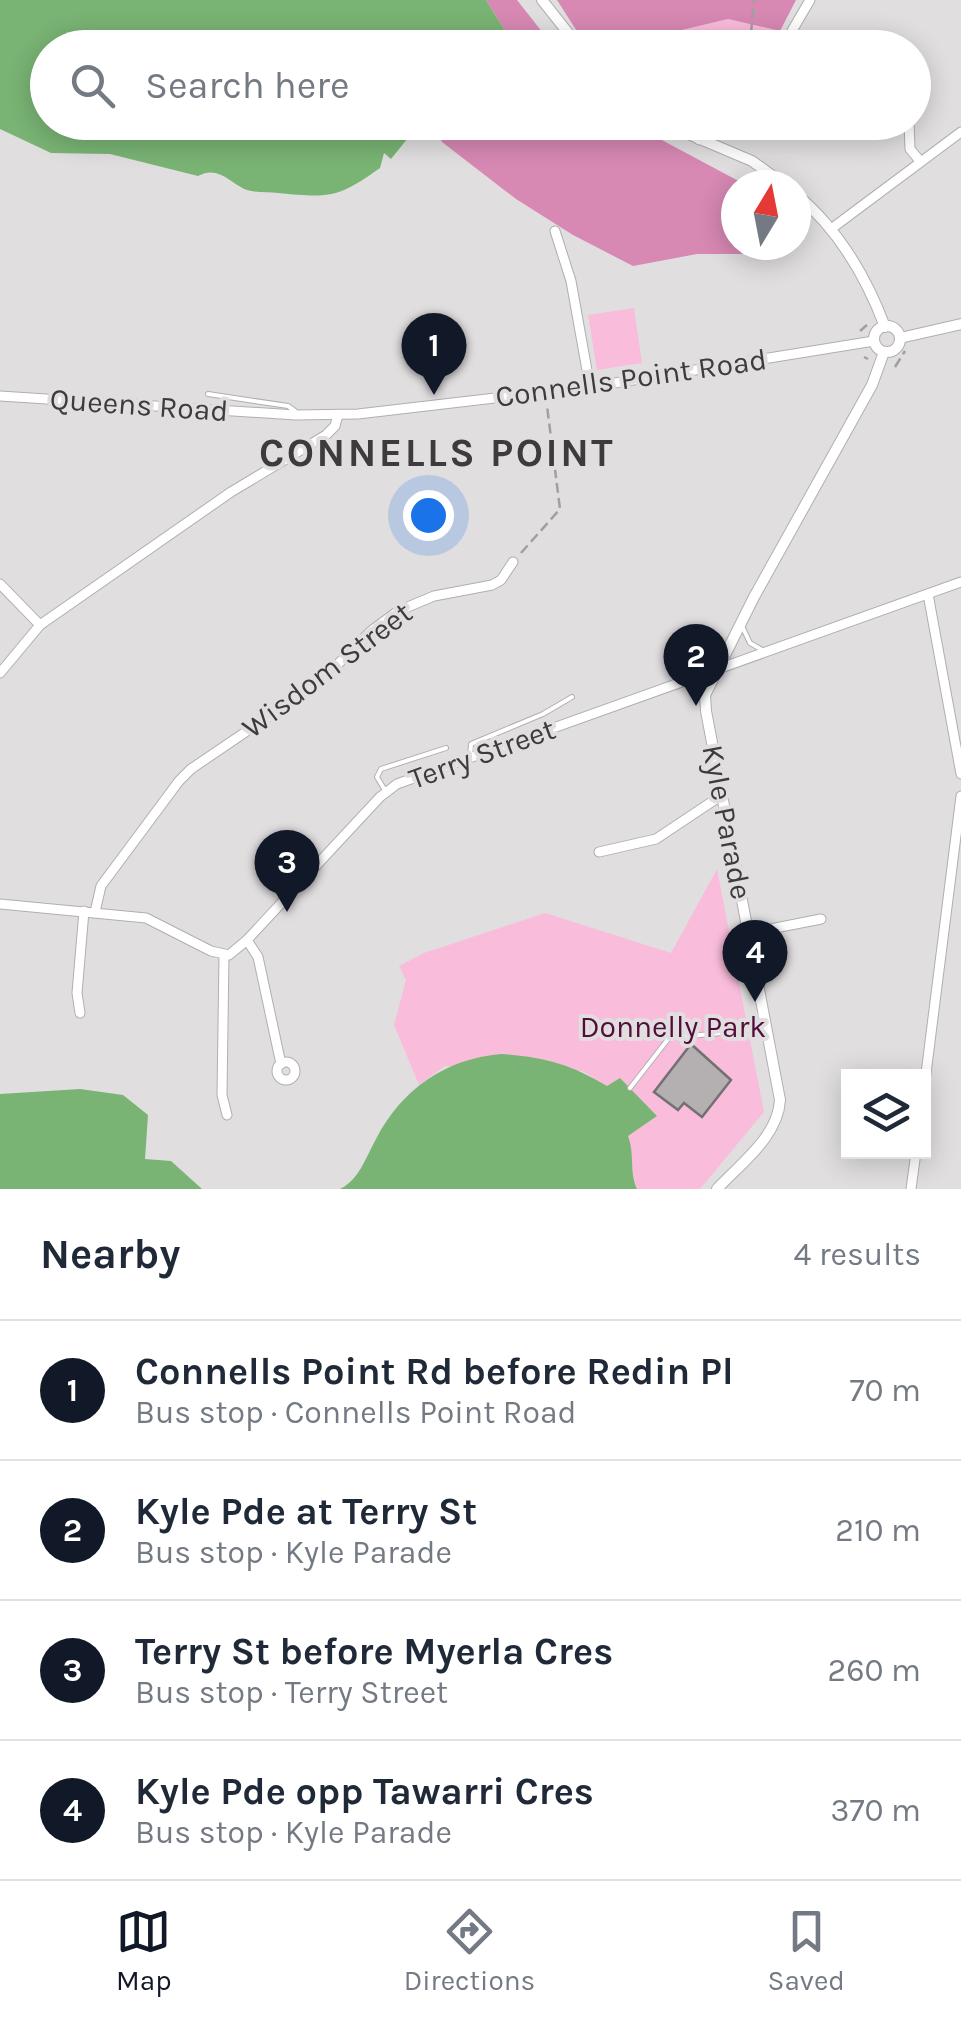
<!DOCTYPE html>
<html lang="en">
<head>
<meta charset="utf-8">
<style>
  :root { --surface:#fff; --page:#f6f6f7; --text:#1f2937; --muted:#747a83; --line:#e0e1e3; --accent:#111827 }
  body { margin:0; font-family:Karla,sans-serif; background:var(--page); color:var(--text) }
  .controls { position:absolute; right:30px; bottom:30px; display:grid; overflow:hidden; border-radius:0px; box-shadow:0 5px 25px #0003 }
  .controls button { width:90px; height:90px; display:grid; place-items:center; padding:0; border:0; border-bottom:2px solid var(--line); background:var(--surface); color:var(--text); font:50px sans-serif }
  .compass { position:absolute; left:721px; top:170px; width:90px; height:90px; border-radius:50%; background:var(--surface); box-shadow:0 5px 25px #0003; rotate:10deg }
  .you { position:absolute; left:428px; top:515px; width:35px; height:35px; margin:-25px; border:8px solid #fff; border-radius:50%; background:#1a73e8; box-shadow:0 0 0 15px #1a73e833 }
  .badge { display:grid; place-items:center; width:65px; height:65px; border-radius:50%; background:var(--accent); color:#fff; font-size:32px; font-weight:700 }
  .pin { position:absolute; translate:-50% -82px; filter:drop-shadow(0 2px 5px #0008) }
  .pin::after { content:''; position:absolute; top:52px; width:35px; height:30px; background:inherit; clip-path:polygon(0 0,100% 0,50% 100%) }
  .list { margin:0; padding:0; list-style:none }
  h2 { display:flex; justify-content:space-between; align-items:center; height:130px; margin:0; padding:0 40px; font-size:42px }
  h2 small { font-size:32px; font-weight:400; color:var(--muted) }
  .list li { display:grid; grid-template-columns:65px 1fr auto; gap:30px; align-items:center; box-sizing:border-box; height:140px; padding:0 40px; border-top:2px solid var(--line) }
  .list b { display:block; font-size:38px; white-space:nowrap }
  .list p { margin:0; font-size:32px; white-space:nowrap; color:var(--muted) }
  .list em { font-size:32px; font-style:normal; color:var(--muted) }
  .icon { flex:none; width:55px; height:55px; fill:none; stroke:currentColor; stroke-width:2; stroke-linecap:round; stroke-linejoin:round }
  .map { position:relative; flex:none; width:961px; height:1189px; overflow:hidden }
  .search { position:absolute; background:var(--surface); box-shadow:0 5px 25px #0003; left:30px; right:30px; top:30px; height:110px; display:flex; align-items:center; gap:25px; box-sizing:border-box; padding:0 35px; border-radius:55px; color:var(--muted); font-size:38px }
  .sheet { height:690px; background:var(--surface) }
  nav { display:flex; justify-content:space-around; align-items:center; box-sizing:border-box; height:140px; border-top:2px solid var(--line); background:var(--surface); font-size:28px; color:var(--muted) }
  nav a { display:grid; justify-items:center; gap:5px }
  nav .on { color:var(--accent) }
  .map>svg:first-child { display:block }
</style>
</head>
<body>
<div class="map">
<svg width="961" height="1189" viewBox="0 0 961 1189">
  <rect width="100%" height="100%" fill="#e1dee0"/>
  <g fill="#f9bcdb">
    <polygon points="728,19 780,31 765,48 591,47 580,36 584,31 648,38"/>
    <polygon points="634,308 642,363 597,370 588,315"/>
    <path d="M 717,869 L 764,1112 L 700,1189 L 637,1189 C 629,1171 635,1155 627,1136 L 657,1116 L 620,1079 L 607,1086 L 582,1071 L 445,1066 L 419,1085 L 394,1025 L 406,980 L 399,966 L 424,953 L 545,913 L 671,953 Z"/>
  </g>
  <g fill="#d788b3">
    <polygon points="486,0 517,0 554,47 515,47"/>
    <polygon points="557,0 796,0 780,31 728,19 648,38 585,31 580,36"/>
    <polygon points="433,123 630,123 746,185 736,185 736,245 774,245 777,254 697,254 633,266 573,235 516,199 442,142"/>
  </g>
  <g fill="#79b474">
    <path d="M 0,0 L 486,0 L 515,47 L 48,48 L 48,122 L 420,123 L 391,159 L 384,153 L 380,168 C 338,198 330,198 278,193 C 269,192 256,193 247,190 C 229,183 219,165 198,176 L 110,154 L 51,153 L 0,129 Z"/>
    <path d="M 501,1054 C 544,1057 570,1064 607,1086 L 620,1078 L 657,1116 L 628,1136 C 635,1155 629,1171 637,1189 L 340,1189 C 359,1180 366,1157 376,1139 C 402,1089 445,1059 501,1054 Z"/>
    <polygon points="80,1089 123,1095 148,1115 145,1159 171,1161 202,1189 0,1189 0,1094"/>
  </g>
  <polygon fill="#b4b0b2" stroke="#737071" stroke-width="2.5" points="691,1044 731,1080 702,1117 684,1103 678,1110 654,1092"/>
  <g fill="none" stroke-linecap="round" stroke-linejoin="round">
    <g stroke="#b1aeb0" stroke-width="6">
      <g id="service">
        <polyline points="208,394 288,406 295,411"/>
        <polyline points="742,626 750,643 764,651"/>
        <polyline points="470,758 471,744 543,714 572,697"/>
        <polyline points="386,792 377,777 381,769 446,748"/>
        <polyline points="630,1088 669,1038 763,1029"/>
      </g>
    </g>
    <g stroke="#b1aeb0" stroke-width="11">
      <g id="minor">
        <polyline points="782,48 810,0"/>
        <polyline points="909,122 910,149 920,161"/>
        <polyline points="699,140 715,122"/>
        <polyline points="831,229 961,132"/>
        <polyline points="555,231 571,281 590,387"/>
        <polyline points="0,396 296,415 358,414 590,387 874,341"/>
        <polyline points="0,584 40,625"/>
        <polyline points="928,594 961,774"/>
        <polyline points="0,673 40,625 231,492 326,435 335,426 338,415"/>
        <polyline points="599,852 656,839 722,795"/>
        <polyline points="0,904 146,918 211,951 229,955 247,940 380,797 397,784 961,582"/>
        <polyline points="95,912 101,886 179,781 191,769 322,680 371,631 398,611 434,596 492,585 501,580 513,562"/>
        <polyline points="750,933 821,919"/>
        <polyline points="247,940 258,957 281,1064"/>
        <polyline points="224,955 222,1095 227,1115"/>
        <polyline points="80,1013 77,993 84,911"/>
        <circle cx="286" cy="1071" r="9"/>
        <polyline points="924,1089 961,796"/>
        <polyline points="911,1189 916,1152"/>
      </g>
    </g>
    <g stroke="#b1aeb0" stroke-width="12">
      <g id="tertiary">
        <polyline points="542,0 580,48"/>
        <polyline points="660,122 752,161 785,185"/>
        <path d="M 796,194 C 838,229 866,276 885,327"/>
        <circle cx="887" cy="339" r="13"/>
        <polyline points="900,338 961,324"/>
        <path d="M 717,1189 C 740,1164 778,1137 780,1100 L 706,711 L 705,695 L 754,597 L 872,385 L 884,352"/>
      </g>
    </g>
    <g stroke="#a19fa0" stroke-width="2.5" stroke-dasharray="10 5" stroke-linecap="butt">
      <polyline points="582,32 600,45 612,48"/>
      <polyline points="751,33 754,0"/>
      <path d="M 683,48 C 724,34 736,31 779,37"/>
      <polyline points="860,331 867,325"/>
      <polyline points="864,357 868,359"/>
      <polyline points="895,367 905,351"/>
      <polyline points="521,553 560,509 547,406"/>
    </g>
    <use href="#service" stroke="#fff" stroke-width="4"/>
    <use href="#minor" stroke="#fff" stroke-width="9"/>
    <use href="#tertiary" stroke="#fff" stroke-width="10"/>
  </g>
  <g text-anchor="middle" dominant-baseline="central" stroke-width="8" stroke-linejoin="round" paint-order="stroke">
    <g font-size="30" fill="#3d3b3c" stroke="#e1dee0">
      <text transform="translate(631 378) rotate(-8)">Connells Point Road</text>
      <text transform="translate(139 405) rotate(4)">Queens Road</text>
      <text transform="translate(327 670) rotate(-37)">Wisdom Street</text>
      <text transform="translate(482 754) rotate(-20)">Terry Street</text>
      <text transform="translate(727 822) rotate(79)">Kyle Parade</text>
    </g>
    <g font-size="30" fill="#530d3a" stroke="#e1dee0">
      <text x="673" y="1027">Donnelly Park</text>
    </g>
    <g font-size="40" font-weight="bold" letter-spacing="2.5" fill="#3d3b3c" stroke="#e1dee0">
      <text x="437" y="452">CONNELLS POINT</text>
    </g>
  </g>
</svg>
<div class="controls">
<button><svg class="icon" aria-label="layers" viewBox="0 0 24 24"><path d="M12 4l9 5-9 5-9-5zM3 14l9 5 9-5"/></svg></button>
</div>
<svg class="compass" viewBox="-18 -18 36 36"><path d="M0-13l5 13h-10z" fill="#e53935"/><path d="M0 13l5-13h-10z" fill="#747a83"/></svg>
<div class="you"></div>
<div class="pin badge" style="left:434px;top:395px">1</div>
<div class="pin badge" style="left:696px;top:706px">2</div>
<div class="pin badge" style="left:287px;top:912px">3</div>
<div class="pin badge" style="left:755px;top:1002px">4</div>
<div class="search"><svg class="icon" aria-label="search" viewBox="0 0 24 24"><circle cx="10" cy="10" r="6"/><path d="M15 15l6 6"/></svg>Search here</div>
</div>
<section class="sheet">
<h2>Nearby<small>4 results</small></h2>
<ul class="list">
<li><span class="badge">1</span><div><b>Connells Point Rd before Redin Pl</b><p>Bus stop · Connells Point Road</p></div><em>70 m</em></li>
<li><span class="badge">2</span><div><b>Kyle Pde at Terry St</b><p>Bus stop · Kyle Parade</p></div><em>210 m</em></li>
<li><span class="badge">3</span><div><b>Terry St before Myerla Cres</b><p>Bus stop · Terry Street</p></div><em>260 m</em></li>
<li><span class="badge">4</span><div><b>Kyle Pde opp Tawarri Cres</b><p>Bus stop · Kyle Parade</p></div><em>370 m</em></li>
</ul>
</section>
<nav>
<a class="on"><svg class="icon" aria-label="map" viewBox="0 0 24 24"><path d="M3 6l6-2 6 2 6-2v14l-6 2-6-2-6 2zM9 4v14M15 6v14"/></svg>Map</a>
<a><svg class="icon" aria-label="directions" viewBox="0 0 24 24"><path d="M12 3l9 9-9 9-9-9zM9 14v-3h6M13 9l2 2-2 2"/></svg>Directions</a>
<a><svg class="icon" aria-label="saved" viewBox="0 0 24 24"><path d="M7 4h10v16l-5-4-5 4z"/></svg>Saved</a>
</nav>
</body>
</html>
